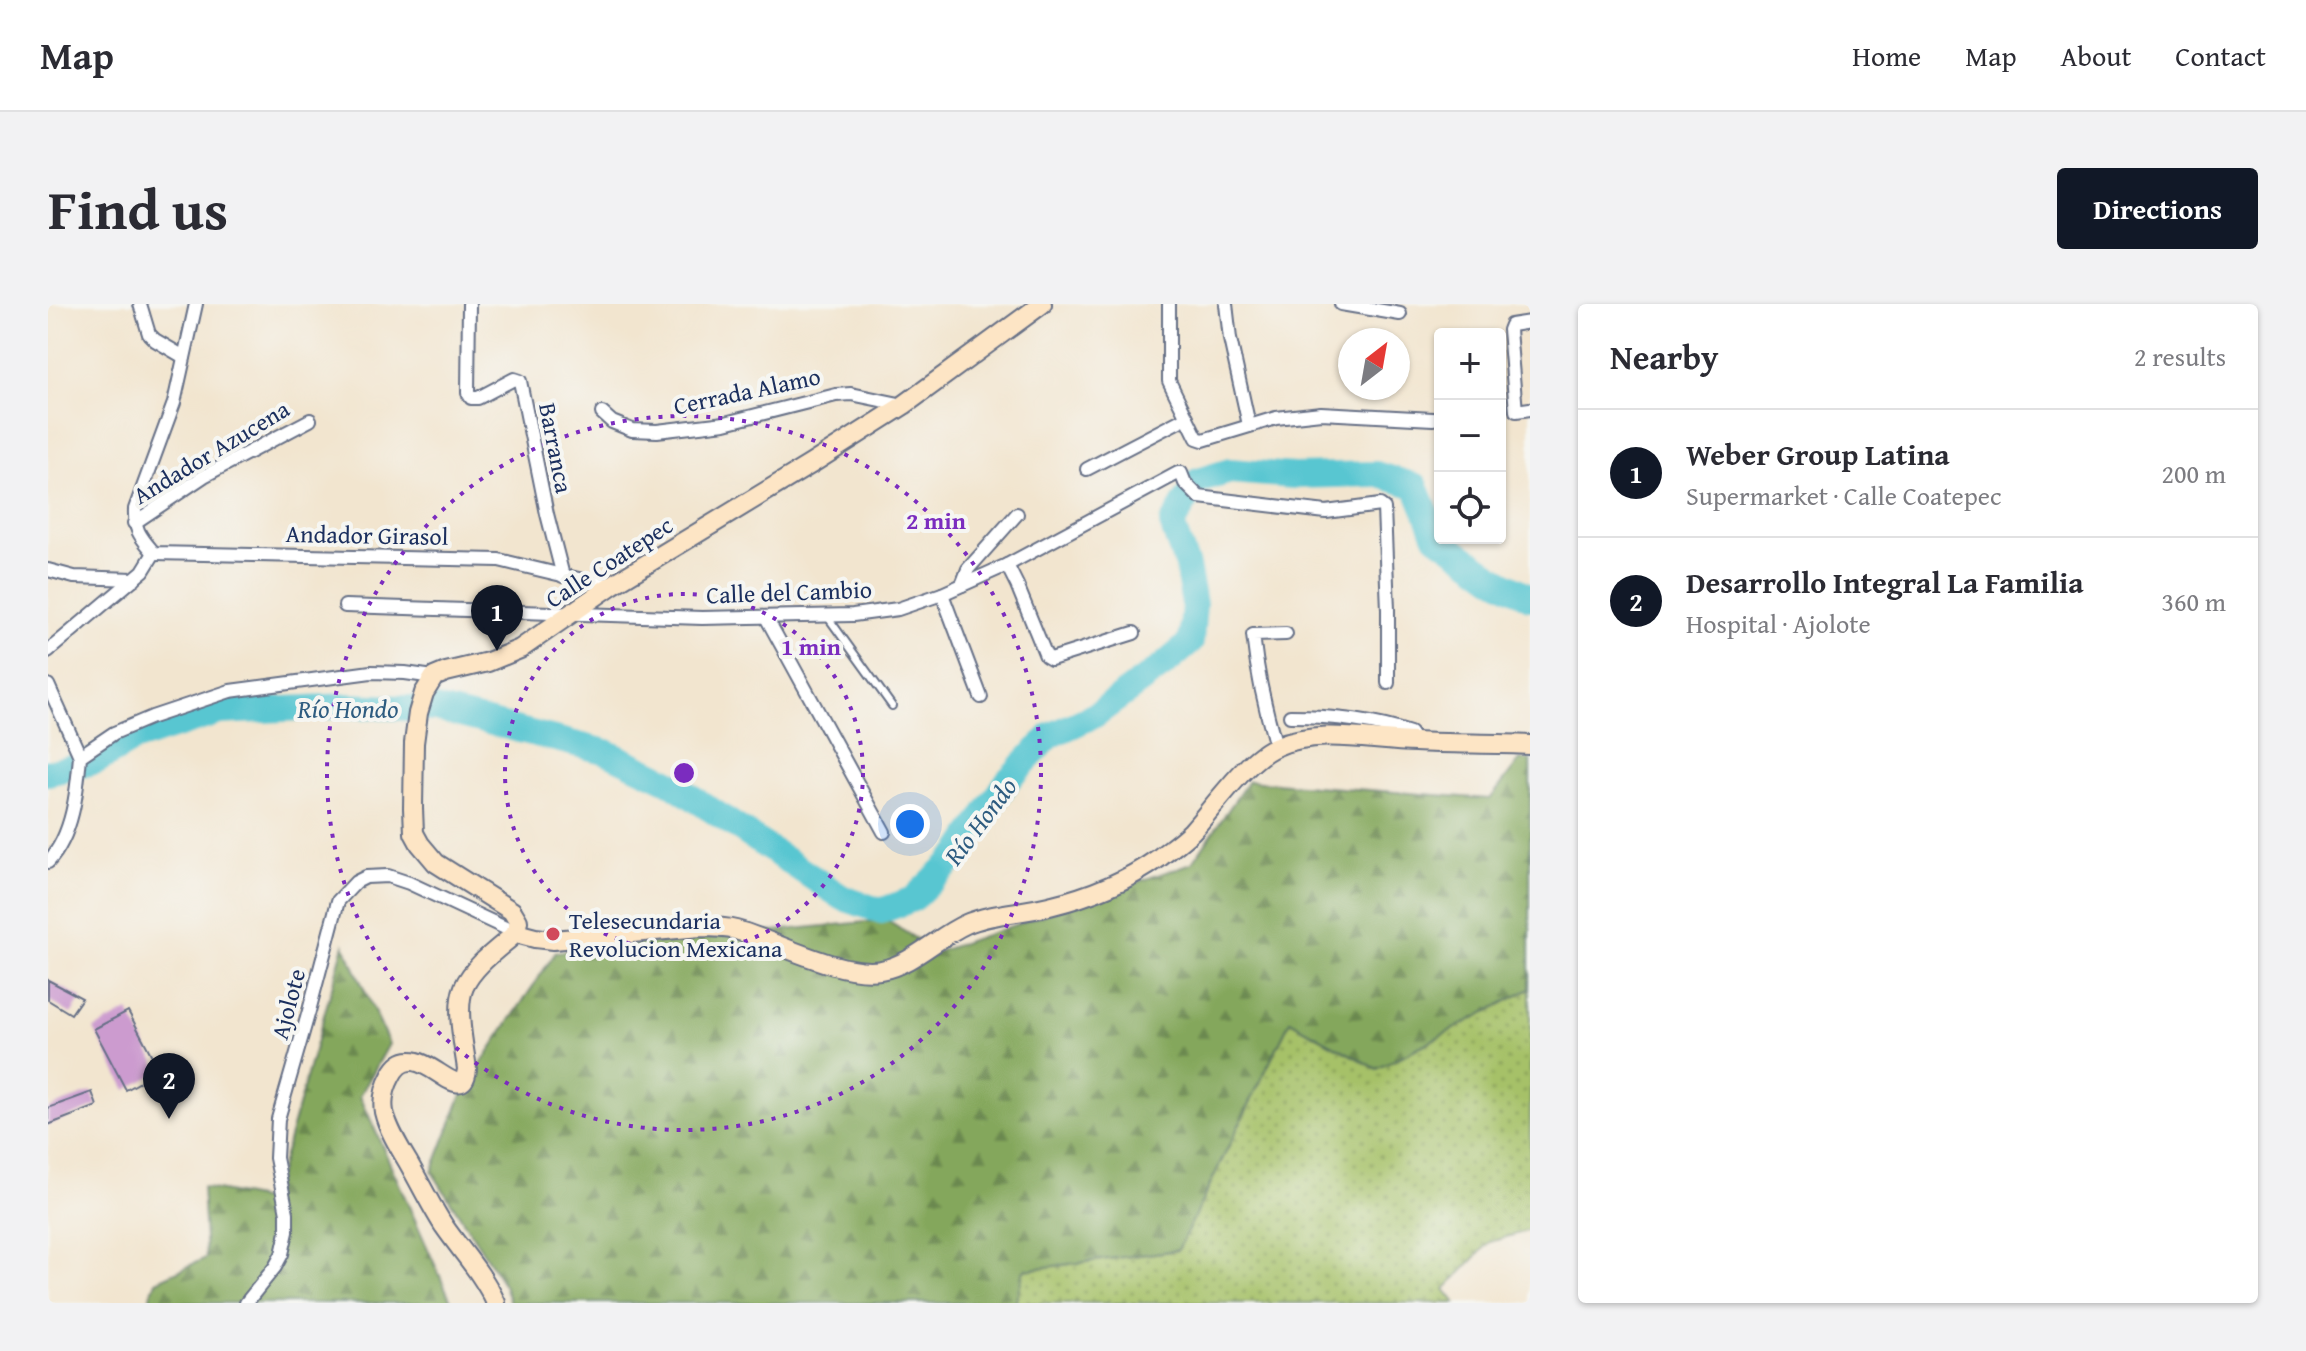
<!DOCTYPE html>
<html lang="en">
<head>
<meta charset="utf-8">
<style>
  :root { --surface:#fff; --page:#f2f2f3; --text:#2b2b33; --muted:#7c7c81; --line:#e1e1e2; --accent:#111827 }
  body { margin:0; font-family:"Gentium Book Plus",serif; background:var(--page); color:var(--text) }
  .controls { position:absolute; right:24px; top:24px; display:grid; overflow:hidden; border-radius:8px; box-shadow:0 2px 6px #0004 }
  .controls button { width:72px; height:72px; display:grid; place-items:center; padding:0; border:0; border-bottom:2px solid var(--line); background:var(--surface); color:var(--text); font:40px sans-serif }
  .compass { position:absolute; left:1290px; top:24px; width:72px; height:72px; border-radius:50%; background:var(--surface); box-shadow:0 2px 6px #0004; rotate:31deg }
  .you { position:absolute; left:862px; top:520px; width:28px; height:28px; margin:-20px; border:6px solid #fff; border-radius:50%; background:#1a73e8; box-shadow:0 0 0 12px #1a73e833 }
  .badge { display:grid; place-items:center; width:52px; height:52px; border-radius:50%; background:var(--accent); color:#fff; font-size:26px; font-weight:700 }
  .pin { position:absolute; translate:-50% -66px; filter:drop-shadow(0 2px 4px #0008) }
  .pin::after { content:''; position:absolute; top:42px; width:28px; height:24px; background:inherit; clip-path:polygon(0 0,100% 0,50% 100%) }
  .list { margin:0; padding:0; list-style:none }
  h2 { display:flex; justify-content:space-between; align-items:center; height:104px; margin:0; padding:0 32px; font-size:34px }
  h2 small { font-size:26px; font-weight:400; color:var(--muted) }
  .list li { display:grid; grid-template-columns:52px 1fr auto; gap:24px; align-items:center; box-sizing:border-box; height:128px; padding:0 32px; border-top:2px solid var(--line) }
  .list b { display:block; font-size:30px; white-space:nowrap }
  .list p { margin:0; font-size:26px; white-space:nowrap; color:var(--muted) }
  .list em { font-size:26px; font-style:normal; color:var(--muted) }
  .icon { flex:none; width:44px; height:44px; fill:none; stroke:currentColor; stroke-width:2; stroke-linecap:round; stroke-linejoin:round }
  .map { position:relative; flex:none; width:1482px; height:999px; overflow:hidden; border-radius:8px }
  header { display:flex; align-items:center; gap:48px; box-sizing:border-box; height:112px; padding:0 40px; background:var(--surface); border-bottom:2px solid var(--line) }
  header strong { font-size:38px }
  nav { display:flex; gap:44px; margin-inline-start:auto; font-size:28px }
  .intro { display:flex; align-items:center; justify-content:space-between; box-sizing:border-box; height:192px; padding:0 48px }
  h1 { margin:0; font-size:56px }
  .button { padding:20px 36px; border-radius:8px; background:var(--accent); color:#fff; font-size:28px; font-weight:700 }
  main { display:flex; gap:48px; padding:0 48px }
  aside { flex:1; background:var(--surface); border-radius:8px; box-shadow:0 2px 6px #0004 }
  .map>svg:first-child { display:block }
</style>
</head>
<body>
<header>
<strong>Map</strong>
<nav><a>Home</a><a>Map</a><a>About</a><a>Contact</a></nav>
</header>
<div class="intro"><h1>Find us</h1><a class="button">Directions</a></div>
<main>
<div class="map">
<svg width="1482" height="999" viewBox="0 0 1482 999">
  <defs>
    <pattern id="grass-dots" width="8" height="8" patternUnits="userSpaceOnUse" patternTransform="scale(2)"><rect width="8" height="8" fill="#a6c168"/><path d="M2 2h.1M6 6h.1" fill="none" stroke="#869d59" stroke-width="1.8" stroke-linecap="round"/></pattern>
    <pattern id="forest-firs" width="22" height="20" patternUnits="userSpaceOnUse" patternTransform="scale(2)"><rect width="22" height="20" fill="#84a75c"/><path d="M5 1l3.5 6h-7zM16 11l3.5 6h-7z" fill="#6b884f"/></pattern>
  </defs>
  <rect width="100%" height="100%" fill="#f6f6f2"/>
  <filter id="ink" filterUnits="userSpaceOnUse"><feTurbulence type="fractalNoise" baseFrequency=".0125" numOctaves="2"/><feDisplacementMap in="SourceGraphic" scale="16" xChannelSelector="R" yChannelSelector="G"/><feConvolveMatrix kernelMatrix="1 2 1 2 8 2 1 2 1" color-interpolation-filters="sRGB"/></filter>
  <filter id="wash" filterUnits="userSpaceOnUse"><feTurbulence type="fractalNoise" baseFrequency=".006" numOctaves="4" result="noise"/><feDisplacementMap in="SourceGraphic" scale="32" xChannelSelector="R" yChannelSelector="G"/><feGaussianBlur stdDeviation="1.8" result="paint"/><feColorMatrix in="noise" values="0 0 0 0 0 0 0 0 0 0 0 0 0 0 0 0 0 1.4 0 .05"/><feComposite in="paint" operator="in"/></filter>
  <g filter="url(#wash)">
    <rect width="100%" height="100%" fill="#f2e5cf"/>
    <polygon fill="url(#grass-dots)" stroke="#607863" stroke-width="2" points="1482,685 1482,926 1442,938 1397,985 1408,999 967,999 976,966 1130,946 1242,717 1329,765"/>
    <g fill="url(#forest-firs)" stroke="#506b5d" stroke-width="2">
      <polygon points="1472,456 1482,456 1482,685 1329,765 1242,717 1130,946 976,966 967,999 462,999 456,981 384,868 417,783 508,648 838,616 889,648 1144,559 1200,477 1442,495"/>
      <polygon points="296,641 341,740 312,792 404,999 100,999 108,977 158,954 154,883 223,897"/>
    </g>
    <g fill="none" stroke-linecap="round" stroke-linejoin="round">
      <polyline stroke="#59c6d1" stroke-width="26" points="0,469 49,457 85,436 172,408 299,402 388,405 559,448 620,477 795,594 833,607 865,595 912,549 960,476 1002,432 1047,411 1116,361 1143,338 1146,300 1139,262 1124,220 1150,177 1182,167 1246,172 1328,170 1368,182 1388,232 1444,272 1482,293"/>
    </g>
    <g id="blocks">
      <g fill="#cc9bcf">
        <polygon points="0,676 34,694 23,710 0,696"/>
        <polygon points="80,707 112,767 78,786 46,725"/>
        <polygon points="44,788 49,802 0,821 0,804"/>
      </g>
    </g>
  </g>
  <g filter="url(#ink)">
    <use href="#blocks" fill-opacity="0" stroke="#666f86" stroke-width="2"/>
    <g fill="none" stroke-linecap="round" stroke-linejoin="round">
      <g stroke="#666f86" stroke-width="10">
        <polyline id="lane" points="779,312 844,402"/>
      </g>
      <g stroke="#666f86" stroke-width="16">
        <g id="street">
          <polyline points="92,0 101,30 107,36 136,53"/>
          <path d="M 148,0 L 126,99 L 87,205 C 86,227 93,233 106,249 L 451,256 L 539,277 L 564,281"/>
          <polyline points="421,0 420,89 423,94 430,94 466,75 472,77 499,210 515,272"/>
          <polyline points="1121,0 1121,77 1149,134 1155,136 1228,114 1273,109 1385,115"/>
          <polyline points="1178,0 1182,35 1201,121"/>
          <polyline points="1293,0 1352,10"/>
          <polyline points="1482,18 1463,21 1461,26 1468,107 1482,105"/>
          <polyline points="554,109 564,118 584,126 609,127 677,119 788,91 803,90 856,101"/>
          <polyline points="1039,165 1139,113"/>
          <polyline points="86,219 156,172 262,116"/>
          <polyline points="959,261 969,281 998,352 1003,355 1086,329"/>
          <polyline points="0,266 26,273 86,275"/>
          <polyline points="914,281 920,265 969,210"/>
          <polyline points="894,290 933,393"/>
          <polyline points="297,302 654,314 805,311 850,305 894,290 959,261 1130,169 1133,169 1137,179 1151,193 1278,208 1332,201 1336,204 1340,306 1340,379"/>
          <polyline points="718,313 836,528"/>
          <polyline points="0,347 95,267 106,249"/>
          <polyline points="0,381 32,452"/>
          <path d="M 1242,412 C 1283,412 1323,416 1362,429 L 1368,438"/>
          <path d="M 1228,442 C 1217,405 1209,369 1205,331 L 1238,330"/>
          <path d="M 0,558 C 25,531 29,488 32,452 L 66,429 L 104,413 L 182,387 L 323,368 L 357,369 L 386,373"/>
          <polyline points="198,999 227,963 234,950 239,928 239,909 228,854 230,815 261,707 290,597 308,578 318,573 340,572 361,579 468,629"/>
        </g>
      </g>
      <g stroke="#666f86" stroke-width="22">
        <g id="secondary">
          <path d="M 468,629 L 487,634 L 505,636 L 652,623 C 664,623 677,623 688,626 C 728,637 792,673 833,666 C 865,660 889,633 918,620 C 943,609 974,609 1001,602 C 1039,593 1079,577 1111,554 C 1122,545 1134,537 1144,527 C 1166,503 1200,453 1229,442 C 1272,424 1322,437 1367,438 C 1405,440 1444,439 1482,441"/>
          <polyline points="468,629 470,617 464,607 388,559 372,540 366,529 365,504 366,439 370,409 376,389 386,373 398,368 440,358 472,345 564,281 763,160 856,101 994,0"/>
          <path d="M 448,999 C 435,970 414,948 396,922 C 383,902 372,879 360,858 C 351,843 340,825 336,808 C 334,796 337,783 343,772 C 367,724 414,810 419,765 C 416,742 407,704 416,683 C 426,661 450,645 468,629"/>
        </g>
      </g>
      <use href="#lane" stroke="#fff" stroke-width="6"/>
      <use href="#street" stroke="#fff" stroke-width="12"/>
      <use href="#secondary" stroke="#fde5c5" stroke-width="18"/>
    </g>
  </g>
  <g fill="none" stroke="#7b2cbf" stroke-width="4" stroke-dasharray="4 8">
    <circle cx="636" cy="469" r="179"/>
    <circle cx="636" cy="469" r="357"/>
  </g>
  <circle fill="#d1495b" stroke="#f6f6f2" stroke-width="3" cx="505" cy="630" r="8"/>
  <g text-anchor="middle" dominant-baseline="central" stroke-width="8" stroke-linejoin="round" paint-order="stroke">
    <g font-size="24" fill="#1b2f5e" stroke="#f6f6f2">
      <text transform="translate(699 87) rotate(-12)">Cerrada Alamo</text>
      <text transform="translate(508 144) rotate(79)">Barranca</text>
      <text transform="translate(163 148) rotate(-31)">Andador Azucena</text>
      <text transform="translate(319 231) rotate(1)">Andador Girasol</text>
      <text transform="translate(561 258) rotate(-33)">Calle Coatepec</text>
      <text transform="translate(741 288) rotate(-2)">Calle del Cambio</text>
      <text transform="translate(240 700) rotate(-75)">Ajolote</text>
    </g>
    <g font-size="24" fill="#1b2f5e" stroke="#f6f6f2" text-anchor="start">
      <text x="521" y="616">Telesecundaria<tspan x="521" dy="28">Revolucion Mexicana</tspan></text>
    </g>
    <g font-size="26" font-style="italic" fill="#2e5c80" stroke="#f6f6f2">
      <text x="300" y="404">Río Hondo</text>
      <text transform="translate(932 517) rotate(-53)">Río Hondo</text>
    </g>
  </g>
  <circle cx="636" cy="469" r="12" fill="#7b2cbf" stroke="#f6f6f2" stroke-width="4"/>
  <g font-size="24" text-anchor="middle" font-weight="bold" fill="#7b2cbf" stroke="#f6f6f2" stroke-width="8" stroke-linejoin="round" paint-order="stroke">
    <text x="888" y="225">2 min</text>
    <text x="763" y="351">1 min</text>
  </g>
</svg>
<div class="controls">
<button>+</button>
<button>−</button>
<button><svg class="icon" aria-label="locate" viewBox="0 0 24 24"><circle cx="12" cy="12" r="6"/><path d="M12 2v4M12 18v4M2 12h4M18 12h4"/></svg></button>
</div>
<svg class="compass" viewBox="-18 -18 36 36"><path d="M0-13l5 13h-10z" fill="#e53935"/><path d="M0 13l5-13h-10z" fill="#7c7c81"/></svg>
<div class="you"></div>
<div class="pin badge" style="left:449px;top:347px">1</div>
<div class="pin badge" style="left:121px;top:815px">2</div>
</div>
<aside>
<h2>Nearby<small>2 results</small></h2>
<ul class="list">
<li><span class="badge">1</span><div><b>Weber Group Latina</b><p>Supermarket · Calle Coatepec</p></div><em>200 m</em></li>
<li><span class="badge">2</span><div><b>Desarrollo Integral La Familia</b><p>Hospital · Ajolote</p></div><em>360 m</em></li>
</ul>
</aside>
</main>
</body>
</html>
